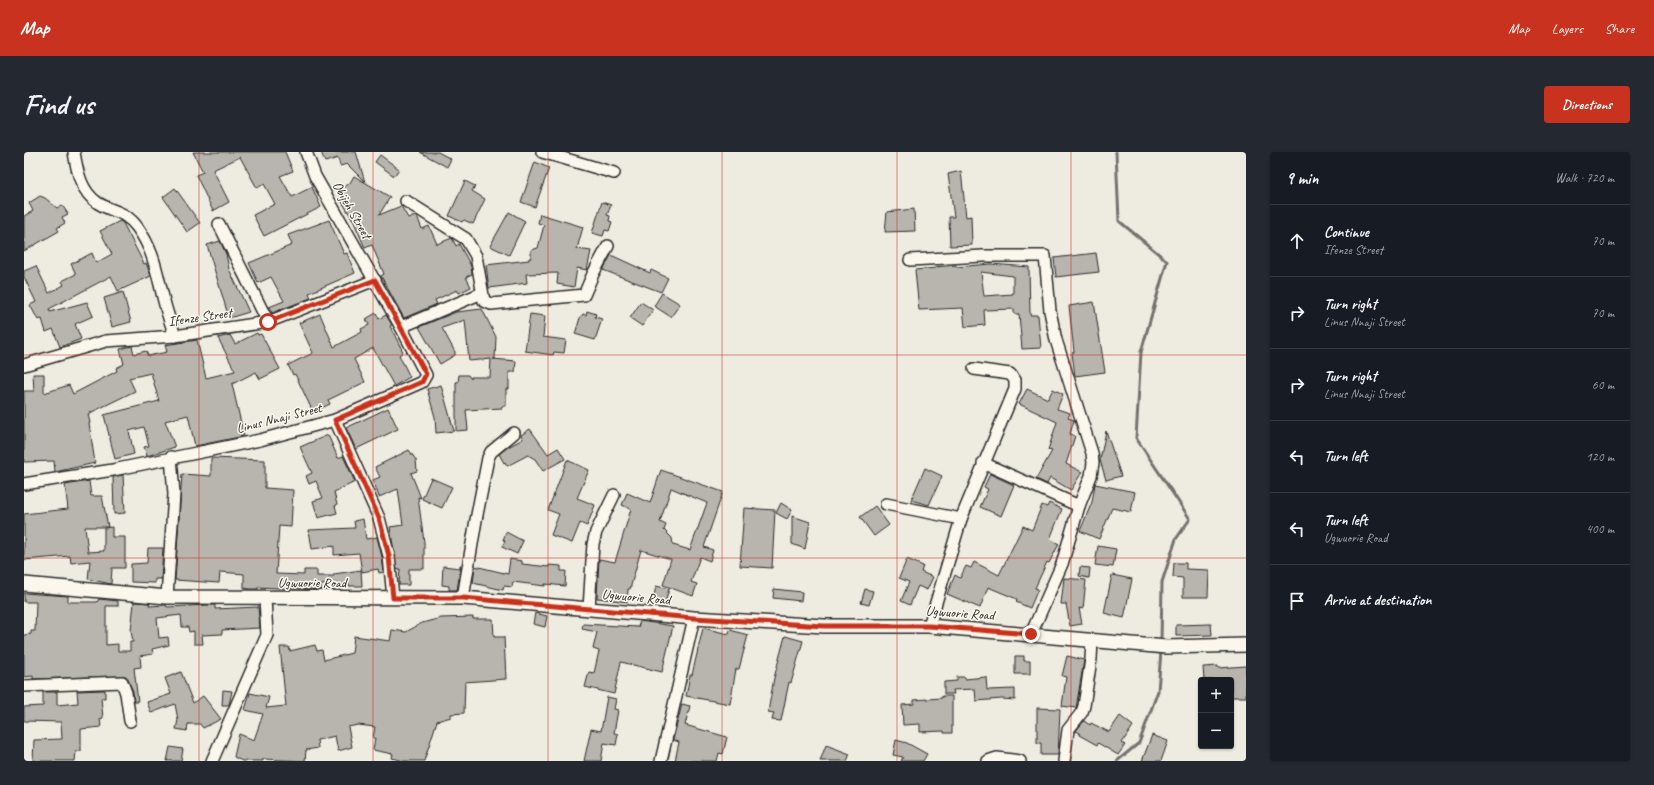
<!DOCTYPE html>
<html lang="en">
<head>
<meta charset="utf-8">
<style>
  :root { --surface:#171b24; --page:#242831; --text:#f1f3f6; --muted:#9ea1a6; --line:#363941; --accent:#c8321e }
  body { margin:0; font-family:Caveat,sans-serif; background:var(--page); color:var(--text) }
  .controls { position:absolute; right:12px; bottom:12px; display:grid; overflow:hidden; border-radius:4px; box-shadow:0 1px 3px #0004 }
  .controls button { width:36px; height:36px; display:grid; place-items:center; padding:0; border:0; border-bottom:1px solid var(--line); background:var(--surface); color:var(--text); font:20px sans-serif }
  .stop { position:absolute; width:12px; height:12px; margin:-9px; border:3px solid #c8321e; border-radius:50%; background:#fff }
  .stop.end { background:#c8321e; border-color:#fff; box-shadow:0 1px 4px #0008 }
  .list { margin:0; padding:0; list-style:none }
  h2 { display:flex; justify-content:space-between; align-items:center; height:52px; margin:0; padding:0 16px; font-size:17px }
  h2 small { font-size:13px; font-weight:400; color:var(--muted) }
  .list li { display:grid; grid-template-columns:26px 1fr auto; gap:12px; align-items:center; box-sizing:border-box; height:72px; padding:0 16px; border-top:1px solid var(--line) }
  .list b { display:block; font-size:15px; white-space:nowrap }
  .list p { margin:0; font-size:13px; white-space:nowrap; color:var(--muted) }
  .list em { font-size:13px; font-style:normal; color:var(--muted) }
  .icon { flex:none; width:22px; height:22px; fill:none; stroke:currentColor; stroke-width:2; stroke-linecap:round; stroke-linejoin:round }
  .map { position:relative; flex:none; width:1222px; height:609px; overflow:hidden; border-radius:4px }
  header { display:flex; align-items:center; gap:24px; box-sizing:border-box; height:56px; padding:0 20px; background:var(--accent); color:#fff }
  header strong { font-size:19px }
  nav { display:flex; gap:22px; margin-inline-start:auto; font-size:14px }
  .intro { display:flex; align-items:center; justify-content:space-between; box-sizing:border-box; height:96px; padding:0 24px }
  h1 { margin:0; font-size:28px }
  .button { padding:10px 18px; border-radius:4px; background:var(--accent); color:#fff; font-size:14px; font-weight:700 }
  main { display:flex; gap:24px; padding:0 24px }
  aside { flex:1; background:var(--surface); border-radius:4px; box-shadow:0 1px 3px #0004 }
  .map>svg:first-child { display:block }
</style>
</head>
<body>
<header>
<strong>Map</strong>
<nav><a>Map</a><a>Layers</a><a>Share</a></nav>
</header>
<div class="intro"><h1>Find us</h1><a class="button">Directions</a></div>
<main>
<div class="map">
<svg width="1222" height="609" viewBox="0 0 1222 609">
  <rect width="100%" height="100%" fill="#eeebe0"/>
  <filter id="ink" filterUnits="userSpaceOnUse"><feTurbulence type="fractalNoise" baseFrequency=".025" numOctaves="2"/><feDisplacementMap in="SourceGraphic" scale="8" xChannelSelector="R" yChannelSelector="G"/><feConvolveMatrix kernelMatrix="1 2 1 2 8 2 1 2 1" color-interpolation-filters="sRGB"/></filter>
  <g filter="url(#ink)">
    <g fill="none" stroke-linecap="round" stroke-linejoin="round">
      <g stroke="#74726e" stroke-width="3">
        <polyline points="1092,0 1095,69 1143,109 1117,200 1112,286 1166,367 1152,387 1138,430 1137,491"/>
        <polyline points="1093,609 1115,591 1134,539 1137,499"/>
      </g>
    </g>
    <g fill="#b8b5ae" stroke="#2b2b2b" fill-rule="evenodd">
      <polygon points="169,0 261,0 269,19 256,24 268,45 288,35 297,55 240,84 229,63 251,52 240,32 233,36 216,5 189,18 205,50 189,59 172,23 179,20"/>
      <polygon points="297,0 332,0 341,30 323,12 316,14 314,6 301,10"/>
      <polygon points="396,0 414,0 427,7 423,15"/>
      <polygon points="356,3 375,17 370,24 351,10"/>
      <polygon points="511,10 525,16 511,55 497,50"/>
      <polygon points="937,19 942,65 947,64 948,93 926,94 925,65 930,65 924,22"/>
      <polygon points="330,24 366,45 355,63 377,54 384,66 393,64 398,77 405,74 413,92 428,86 432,94 435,92 447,114 448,122 442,125 447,135 435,141 433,138 411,148 413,152 380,166 357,124 360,122 348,93 341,96 329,68 315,45 318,43 316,38 326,31"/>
      <polygon points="441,29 451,34 448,39 461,47 449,72 440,68 438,70 425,64"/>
      <polygon points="151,36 176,71 163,80 139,45"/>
      <polygon points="16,44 21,46 33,56 38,53 44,62 38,65 41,71 33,76 35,79 0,99 0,64 9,59 5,51"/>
      <polygon points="578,50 587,53 583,63 586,64 585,69 588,70 585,79 581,78 579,84 568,81"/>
      <polygon points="890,57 891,79 861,80 863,60"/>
      <polygon points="485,60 501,69 485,103 466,94"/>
      <polygon points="516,62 559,75 553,97 567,99 563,118 553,116 550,135 533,132 534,121 502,122 503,131 465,136 462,113 505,108 505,106 507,106 507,98 514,96 520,73 514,71"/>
      <polygon points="305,68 320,102 323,101 331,121 285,141 287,146 248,161 245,155 260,149 247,125 234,131 225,111 268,93 264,83"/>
      <polygon points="96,69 99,71 120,112 122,111 127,124 94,139 87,124 25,157 26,160 63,150 69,164 51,172 57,187 36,195 29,177 22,180 18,167 14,168 6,153 12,150 0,125 0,119 12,114 25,141 40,133 38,129 52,122 47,112 68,101 72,111 88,102 76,79"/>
      <polygon points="196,89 202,102 205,117 225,160 205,166 183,93"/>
      <polygon points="1072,101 1075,120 1032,125 1030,106"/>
      <polygon points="587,103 626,121 627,118 644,126 637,140 579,118"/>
      <path d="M 967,112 L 1005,115 L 1006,163 L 1014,163 L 1017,196 L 998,197 L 995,162 L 990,162 L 990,157 L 960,158 L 961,173 L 941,175 L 939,156 L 895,158 L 891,118 L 912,116 L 911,115 L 932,113 L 932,115 ZM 957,120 L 989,124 L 989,142 L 960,144 Z"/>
      <polygon points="99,140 107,170 88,175 80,146"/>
      <polygon points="638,141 656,152 647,165 630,154"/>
      <polygon points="617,150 629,158 618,174 606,166"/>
      <polygon points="1070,150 1081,220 1051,224 1048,201 1050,200 1045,154"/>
      <polygon points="458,157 472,185 471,207 469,207 492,209 491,220 485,220 485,237 482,237 482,254 478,254 478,256 442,258 444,278 432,279 432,230 434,230 435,223 444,223 447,227 447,225 466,225 467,207 445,209 441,168 418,176 431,200 431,203 416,212 395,175 432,160"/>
      <polygon points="563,159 572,162 571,165 578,167 571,188 551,182 556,166 559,162 562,163"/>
      <polygon points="352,161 355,167 362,163 368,173 366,174 379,200 375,203 386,225 370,234 349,196 330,207 341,230 304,248 306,252 289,260 271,222 269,223 264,213 289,201 275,171 296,162 310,195 338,180 337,177 345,173 342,167"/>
      <polygon points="506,162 521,164 519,185 542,188 540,201 530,200 529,203 501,199"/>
      <polygon points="233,181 234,183 237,182 256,217 236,227 232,220 208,232 220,284 171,294 164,263 141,269 151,295 123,304 120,295 125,294 120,275 105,279 110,302 91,307 80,263 135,249 127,221 105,226 111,239 64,262 66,271 65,271 71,311 31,320 30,309 0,310 0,239 10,239 9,222 20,222 20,241 45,233 49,242 93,219 92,216 100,212 96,197 108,194 110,202 122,199 124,204 143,200 141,193 173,188 182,226 211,219 194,186 206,183 211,192"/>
      <polygon points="417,233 430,279 412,281 411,265 403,237"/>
      <polygon points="1003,237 1024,247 1029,237 1039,242 1033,257 1046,261 1044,266 1050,268 1046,282 1051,284 1042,312 1058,320 1047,338 1026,326 1023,332 1012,327 1028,299 1024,298 1033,270 995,252"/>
      <polygon points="364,256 374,277 332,297 322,276"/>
      <polygon points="506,277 524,302 534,296 541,307 519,319 511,307 504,303 483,314 481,310 480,311 475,302 484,295 499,287 497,283"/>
      <polygon points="1082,279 1097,324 1082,328 1076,308"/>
      <polygon points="304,283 314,306 319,304 331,330 310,340 313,353 311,354 313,361 294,366 289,349 299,346 292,329 285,332 282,324 288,321 276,295"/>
      <polygon points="385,298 392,308 393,319 387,321 397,346 394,345 400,390 400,417 385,417 385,433 375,433 376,417 373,418 366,375 379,373 374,337 355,345 349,328 356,325 351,315"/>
      <polygon points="187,306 241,308 241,336 269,338 267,375 255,374 252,422 280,423 280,418 293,418 293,424 310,424 310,422 337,418 338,434 325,434 325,432 297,433 297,438 234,435 234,437 226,437 220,436 220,422 196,420 195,431 151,428 158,322 187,324"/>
      <polygon points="543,308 565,318 553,346 571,353 563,374 556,371 548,391 527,383 535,362 524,358"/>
      <polygon points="901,316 918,324 905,353 887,348"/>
      <path d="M 637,318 L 699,340 L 680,395 L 689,398 L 686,409 L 676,405 L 667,430 L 673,432 L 669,444 L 639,433 L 647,407 L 617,398 L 606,437 L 604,437 L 603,450 L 573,446 L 575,407 L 591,410 L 607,357 L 598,353 L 603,341 L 626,351 ZM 647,336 L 683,351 L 666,398 L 649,393 L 648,386 L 640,378 L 642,373 L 636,370 Z"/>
      <polygon points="966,322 990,333 977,364 956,355 964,337 960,335"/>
      <polygon points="99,323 101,361 90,362 89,325"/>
      <polygon points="407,326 428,335 418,356 398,347"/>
      <polygon points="65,329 67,344 78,344 84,375 61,375 64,400 80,399 80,376 88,375 88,385 101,385 101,416 88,416 87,432 64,427 66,409 47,411 46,404 0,408 0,362 44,357 41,333"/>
      <polygon points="1071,332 1111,340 1107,360 1088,356 1075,387 1056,379 1068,350"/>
      <polygon points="757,351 768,358 763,367 752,361"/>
      <polygon points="1025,351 1038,357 1026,387 1035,392 1025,411 1023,410 1011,436 1014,437 1006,456 992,450 993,447 964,435 956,456 923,442 931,423 936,426 942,414 947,416 950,410 975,423 999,374 1008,378 1018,353 1023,355"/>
      <polygon points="851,354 865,373 850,384 836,365"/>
      <polygon points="720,356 751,358 748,416 716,414"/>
      <polygon points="768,364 786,370 781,397 768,392"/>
      <polygon points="339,367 342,387 353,385 358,405 360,420 355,421 354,417 338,420 335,401 310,403 310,394 288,397 285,378 331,376 330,369"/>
      <polygon points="482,380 499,389 493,402 478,395 481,389 479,388"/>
      <polygon points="1074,394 1092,397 1089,415 1071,413"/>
      <polygon points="124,396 139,396 137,427 131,427 131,431 107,430 107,412 123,411"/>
      <polygon points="486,407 498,409 498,412 525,415 525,413 537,414 537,419 542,419 541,434 521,432 521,434 489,430 488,435 480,434 479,438 449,431 451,414 484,422"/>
      <polygon points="883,407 899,414 897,420 909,425 903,438 894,434 886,453 877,449 885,430 875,426"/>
      <polygon points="1150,411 1162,411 1162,417 1185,418 1184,445 1159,445 1159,426 1149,425"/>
      <polygon points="436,413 437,413 433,438 425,438 425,434 418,433 419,414 436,416"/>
      <polygon points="1056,415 1066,416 1065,426 1055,424"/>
      <polygon points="1088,423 1108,427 1100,466 1080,461"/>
      <polygon points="1040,426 1062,428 1059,457 1055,456 1058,472 1046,474 1042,452 1037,452"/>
      <polygon points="632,434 645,437 641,451 629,449"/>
      <polygon points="750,437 778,440 777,449 749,446"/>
      <polygon points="841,437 849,439 845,453 837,451"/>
      <polygon points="0,441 44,444 44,450 73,450 75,447 94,449 94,454 82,454 82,493 94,492 94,499 106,499 106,490 109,490 107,479 110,450 126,451 125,454 142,453 143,455 185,453 191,453 191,457 234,455 236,476 198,478 198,482 178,483 179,492 170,492 170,479 165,480 164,475 158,475 157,463 133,466 135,486 144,485 145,493 128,497 129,502 116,504 117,515 110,516 114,550 110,550 109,539 102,524 9,527 9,524 0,525 0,483 7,482 7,479 11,479 12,450 0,450"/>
      <polygon points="511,461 523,464 521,475 509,472"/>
      <polygon points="449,465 449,467 469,467 470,485 480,485 482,527 441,530 440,561 427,562 427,565 413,569 400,609 381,609 368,606 369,602 349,598 351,586 349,586 351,575 334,573 324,575 328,595 314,599 311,584 293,588 294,596 282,598 281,609 239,607 239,609 218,609 210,605 215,582 230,588 239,562 221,558 226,541 245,545 242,556 262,554 256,495 265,495 266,499 291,493 293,499 298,498 300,508 328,501 330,484 366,489 368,478 382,480 398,471 417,466"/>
      <polygon points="616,469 649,474 638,520 597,510 590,542 561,535 565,520 570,521 575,499 569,497 573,480 558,477 559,472 614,475"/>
      <polygon points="1187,472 1188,483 1152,484 1152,473"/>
      <polygon points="679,476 705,482 706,478 724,483 715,517 712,517 706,552 662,544 666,523 668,523"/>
      <polygon points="761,484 779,489 767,531 765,530 757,569 748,568 750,561 744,560 750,526"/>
      <polygon points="991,504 1000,504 1000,509 1006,509 1006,522 991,522"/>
      <polygon points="1043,504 1060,508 1052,556 1038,554 1042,525 1038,524"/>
      <polygon points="1194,514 1194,516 1222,514 1222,545 1207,545 1207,528 1180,528 1179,515"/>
      <polygon points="157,520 169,551 179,544 197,567 179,576 176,572 164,572 163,579 152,577 154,568 151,552 127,561 123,550 147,542 141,526"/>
      <polygon points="933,525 941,525 941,527 962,525 963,538 991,537 991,548 978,547 952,549 951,537 929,538 930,542 920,542 920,530 933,529"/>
      <polygon points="81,538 81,546 77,546 79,566 76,567 77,575 57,577 57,599 52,599 51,609 9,609 10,588 38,587 37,570 0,569 0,555 19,554 19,540 33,540 33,553 54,551 53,539"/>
      <polygon points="199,538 208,539 205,553 198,553"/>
      <polygon points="918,544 928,544 928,581 920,581 920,579 896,580 896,572 879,573 878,553 890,552 890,548 918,546"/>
      <polygon points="583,545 592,547 590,557 594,558 590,581 594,582 592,593 580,591 577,609 560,609 567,577 577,579"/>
      <polygon points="658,552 666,554 661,573 703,585 699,602 695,601 693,609 651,609 655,590 649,588"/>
      <polygon points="1013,556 1036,557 1034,603 1017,603 1017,591 1013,591"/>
      <polygon points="1096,564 1109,574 1098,591 1101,593 1094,603 1074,591 1073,593 1055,583 1056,581 1052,579 1060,569 1066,573 1067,571 1085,580"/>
      <polygon points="1128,583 1144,589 1137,609 1118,609"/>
      <polygon points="872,588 883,591 903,602 899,609 877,609 879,605 869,603"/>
      <polygon points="802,593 826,602 823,609 796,609"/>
      <polygon points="146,595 159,597 157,609 143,609"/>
    </g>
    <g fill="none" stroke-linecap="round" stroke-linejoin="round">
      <g stroke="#2b2b2b" stroke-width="14">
        <g id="minor">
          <path d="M 50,0 C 53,19 57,40 74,51 C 90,61 100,58 113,75 C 130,98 133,122 140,149 C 143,161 147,172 151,184"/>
          <polyline points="518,0 590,21"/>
          <polyline points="382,49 442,87 452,104 460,149 467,152 560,143 569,122 584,94"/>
          <polyline points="195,72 244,170"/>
          <polyline points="886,108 959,104 1021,104 1026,159 1032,188 1068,301 1069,311 1067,324 1055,354 1038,412 1007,482"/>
          <polyline points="377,175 458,141"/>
          <polyline points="0,213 82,189 151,184 244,170 351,128"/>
          <polyline points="311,268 355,366 365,404 369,446"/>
          <polyline points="959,311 1055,354"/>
          <polyline points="0,332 89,318 236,288 311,268 398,230 402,223 377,175 291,24 282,0"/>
          <polyline points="862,352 937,367"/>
          <polyline points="143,445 150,342 147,305"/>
          <polyline points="439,446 452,368 464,306 467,300 490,281"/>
          <polyline points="565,457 569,392 572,380 590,343"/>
          <polyline points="905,474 937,367 991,237 991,228 986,222 950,217"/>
          <polyline points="0,534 98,530 102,541 106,569"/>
          <polyline points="188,609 243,483 241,446"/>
          <polyline points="637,609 670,466"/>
          <polyline points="964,609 973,606 996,609"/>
          <polyline points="1040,609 1044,578 1058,560 1060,554 1067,507 1068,489"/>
        </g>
      </g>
      <g stroke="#2b2b2b" stroke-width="16">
        <polyline id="tertiary" points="0,432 143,445 439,446 670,466 800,474 905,474 1142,495 1222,493"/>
      </g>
      <use href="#minor" stroke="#fbf7ec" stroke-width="11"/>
      <use href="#tertiary" stroke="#fbf7ec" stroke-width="13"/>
    </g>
  </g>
  <g fill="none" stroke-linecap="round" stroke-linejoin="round" filter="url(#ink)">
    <polyline stroke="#c8321e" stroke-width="5" points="244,170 351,128 402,222 398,230 311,268 355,366 365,404 369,446 439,446 670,466 800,474 905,474 1007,482"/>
  </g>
  <path fill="none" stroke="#c8321e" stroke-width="1" stroke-opacity="0.55" d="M 175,0 L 175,609M 349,0 L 349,609M 524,0 L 524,609M 698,0 L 698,609M 873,0 L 873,609M 1047,0 L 1047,609M 0,203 L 1222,203M 0,406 L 1222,406"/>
  <g text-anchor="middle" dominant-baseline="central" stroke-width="3" stroke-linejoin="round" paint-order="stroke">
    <g font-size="14" fill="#2b2b2b" stroke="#fbf7ec">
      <text transform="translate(328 58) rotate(60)">Obijeh Street</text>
      <text transform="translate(176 165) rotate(-8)">Ifenze Street</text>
      <text transform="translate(255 266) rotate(-14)">Linus Nnaji Street</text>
      <text x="288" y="430">Ugwuorie Road</text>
      <text transform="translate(612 445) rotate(5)">Ugwuorie Road</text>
      <text transform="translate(936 461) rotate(4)">Ugwuorie Road</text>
    </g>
  </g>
</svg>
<div class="controls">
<button>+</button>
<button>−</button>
</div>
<div class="stop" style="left:244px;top:170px"></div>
<div class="stop end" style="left:1007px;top:482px"></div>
</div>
<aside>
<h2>9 min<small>Walk · 720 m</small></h2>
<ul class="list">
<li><svg class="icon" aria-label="ahead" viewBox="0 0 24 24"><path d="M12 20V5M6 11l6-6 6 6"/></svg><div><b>Continue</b><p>Ifenze Street</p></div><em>70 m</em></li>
<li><svg class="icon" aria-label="right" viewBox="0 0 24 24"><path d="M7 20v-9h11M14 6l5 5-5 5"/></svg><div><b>Turn right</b><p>Linus Nnaji Street</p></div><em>70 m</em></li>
<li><svg class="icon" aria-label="right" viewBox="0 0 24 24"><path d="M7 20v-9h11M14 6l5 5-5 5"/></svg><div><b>Turn right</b><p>Linus Nnaji Street</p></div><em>60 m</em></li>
<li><svg class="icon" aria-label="left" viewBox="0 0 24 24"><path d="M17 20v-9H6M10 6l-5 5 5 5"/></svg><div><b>Turn left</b></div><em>120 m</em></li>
<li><svg class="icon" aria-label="left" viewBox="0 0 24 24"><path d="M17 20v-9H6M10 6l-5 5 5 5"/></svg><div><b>Turn left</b><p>Ugwuorie Road</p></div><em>400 m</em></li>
<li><svg class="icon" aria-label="arrive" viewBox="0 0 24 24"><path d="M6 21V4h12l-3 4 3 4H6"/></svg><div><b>Arrive at destination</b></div></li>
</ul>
</aside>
</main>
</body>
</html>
